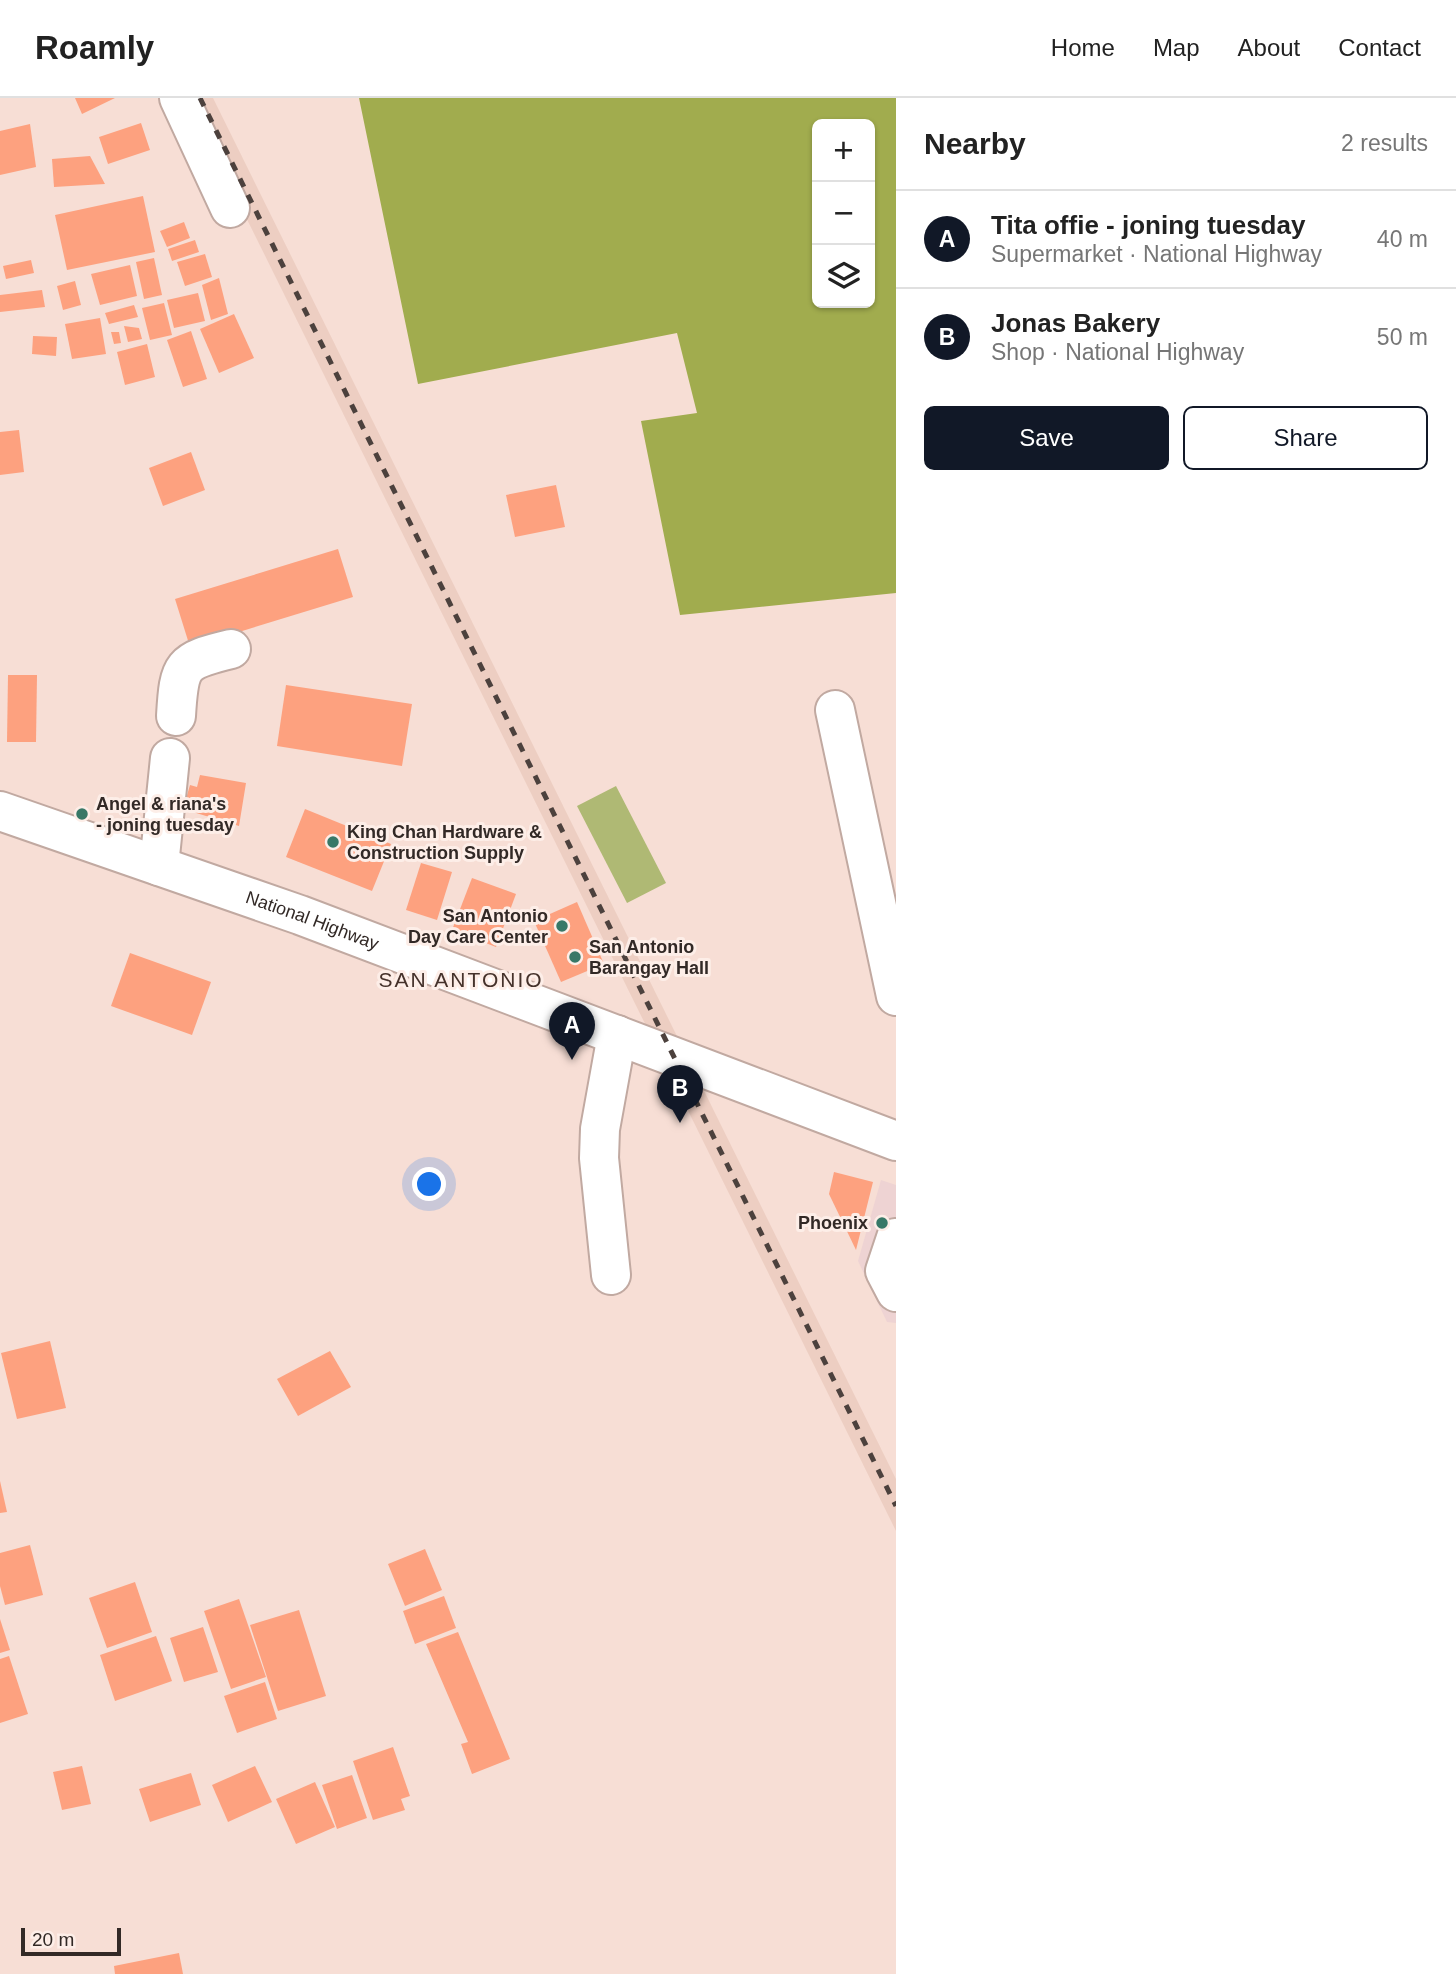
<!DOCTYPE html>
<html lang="en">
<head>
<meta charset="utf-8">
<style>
  :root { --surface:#fff; --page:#f2f2f2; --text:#222; --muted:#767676; --line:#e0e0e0; --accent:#111827 }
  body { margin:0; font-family:Arial,sans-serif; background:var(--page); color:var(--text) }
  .controls { position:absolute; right:21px; top:21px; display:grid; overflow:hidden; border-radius:10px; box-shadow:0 2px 5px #0004 }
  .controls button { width:63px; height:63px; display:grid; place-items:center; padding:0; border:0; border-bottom:2px solid var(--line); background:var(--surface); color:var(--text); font:35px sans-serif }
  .scale { position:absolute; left:21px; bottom:18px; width:100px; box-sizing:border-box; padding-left:7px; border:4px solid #322926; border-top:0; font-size:19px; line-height:24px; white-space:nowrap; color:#322926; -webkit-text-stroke:5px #fdeee8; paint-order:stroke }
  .you { position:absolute; left:430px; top:1087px; width:24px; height:24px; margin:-18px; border:5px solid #fff; border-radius:50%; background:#1a73e8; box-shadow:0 0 0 10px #1a73e833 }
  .badge { display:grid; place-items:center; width:46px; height:46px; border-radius:50%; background:var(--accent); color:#fff; font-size:23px; font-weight:700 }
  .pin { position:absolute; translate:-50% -58px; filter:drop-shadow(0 2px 4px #0008) }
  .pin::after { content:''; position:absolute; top:37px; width:24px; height:21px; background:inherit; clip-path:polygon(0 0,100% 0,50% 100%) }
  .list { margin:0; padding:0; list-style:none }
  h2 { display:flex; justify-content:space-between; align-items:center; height:91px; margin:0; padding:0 28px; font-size:30px }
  h2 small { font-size:23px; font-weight:400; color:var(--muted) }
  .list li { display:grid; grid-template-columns:46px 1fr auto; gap:21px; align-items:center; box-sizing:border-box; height:98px; padding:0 28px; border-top:2px solid var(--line) }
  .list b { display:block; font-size:26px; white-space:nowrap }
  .list p { margin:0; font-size:23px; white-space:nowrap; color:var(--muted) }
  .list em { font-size:23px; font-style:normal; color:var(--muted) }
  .actions { display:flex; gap:14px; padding:21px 28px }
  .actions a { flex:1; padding:16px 0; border:2px solid var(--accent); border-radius:10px; text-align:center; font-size:24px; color:var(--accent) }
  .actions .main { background:var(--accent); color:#fff }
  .icon { flex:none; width:38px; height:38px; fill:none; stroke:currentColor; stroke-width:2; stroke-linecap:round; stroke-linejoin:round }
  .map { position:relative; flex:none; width:896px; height:1876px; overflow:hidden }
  header { display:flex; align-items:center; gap:42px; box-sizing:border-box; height:98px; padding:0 35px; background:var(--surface); border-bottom:2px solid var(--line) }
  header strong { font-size:33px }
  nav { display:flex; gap:38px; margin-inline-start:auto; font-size:24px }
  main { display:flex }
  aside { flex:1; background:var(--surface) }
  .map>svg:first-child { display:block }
</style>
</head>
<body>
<header>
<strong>Roamly</strong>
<nav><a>Home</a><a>Map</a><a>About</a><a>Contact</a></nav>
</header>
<main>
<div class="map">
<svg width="896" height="1876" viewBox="0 0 896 1876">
  <rect width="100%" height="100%" fill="#f7ded5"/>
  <polygon fill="#eed3d3" points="881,1082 896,1087 896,1225 887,1224 858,1163"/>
  <polygon fill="#edcec2" points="187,0 213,0 896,1381 896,1433"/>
  <polygon fill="#afb974" points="616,688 666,785 627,805 577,708"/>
  <path fill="#a1ac4e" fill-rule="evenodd" d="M 359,0 L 896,0 L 896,495 L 680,517 L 641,323 L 697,315 L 677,235 L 418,286 ZM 817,26 L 870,26 L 870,205 L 817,205 Z"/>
  <g fill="#fda17f">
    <polygon points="75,0 115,0 82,16"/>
    <polygon points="141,25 150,52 108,66 99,39"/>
    <polygon points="30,26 36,69 0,77 0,33"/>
    <polygon points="90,58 105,86 54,89 52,61"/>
    <polygon points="143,98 155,154 67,172 55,117"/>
    <polygon points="184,124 190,140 167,149 160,133"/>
    <polygon points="195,142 199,154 172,163 168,151"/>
    <polygon points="205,156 212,179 185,188 177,164"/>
    <polygon points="154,160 162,197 144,201 136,164"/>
    <polygon points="31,162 34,175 6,181 3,168"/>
    <polygon points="130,167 137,198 100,207 91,176"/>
    <polygon points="219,180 228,216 211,222 202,187"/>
    <polygon points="75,183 81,207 63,212 57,188"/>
    <polygon points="42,192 45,209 0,214 0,197"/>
    <polygon points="198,195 205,223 174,230 167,202"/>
    <polygon points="164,205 172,237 150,242 142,210"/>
    <polygon points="134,207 138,219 109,226 105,215"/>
    <polygon points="234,216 254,260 219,275 200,231"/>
    <polygon points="100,220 106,256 72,261 65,226"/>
    <polygon points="124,228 139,230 142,241 128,244"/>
    <polygon points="191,233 207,281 183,289 167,242"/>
    <polygon points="111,234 119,234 121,245 114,246"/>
    <polygon points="33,238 57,239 56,258 32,256"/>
    <polygon points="147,246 155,279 125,287 117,254"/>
    <polygon points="19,332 24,374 0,377 0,334"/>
    <polygon points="191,354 205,392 163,408 149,370"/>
    <polygon points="556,387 565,429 515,439 506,397"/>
    <polygon points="338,451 353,499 190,549 175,501"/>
    <polygon points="8,577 37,577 36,644 7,644"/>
    <polygon points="286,587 412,606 402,668 277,648"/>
    <polygon points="200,677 246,685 239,728 183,711 190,687 197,689"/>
    <polygon points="305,711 391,746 372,793 286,759"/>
    <polygon points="421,765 452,774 437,822 406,812"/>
    <polygon points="472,780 516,796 496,849 452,832"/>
    <polygon points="577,804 604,866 561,884 534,823"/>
    <polygon points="130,855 211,884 192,937 111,908"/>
    <polygon points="834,1074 873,1084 856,1152 829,1096"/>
    <polygon points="50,1243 66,1310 17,1321 1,1255"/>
    <polygon points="330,1253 351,1289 298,1318 277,1281"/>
    <polygon points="0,1383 7,1414 0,1415"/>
    <polygon points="30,1447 43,1497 5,1507 0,1488 0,1455"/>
    <polygon points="425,1451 442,1492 405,1508 388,1466"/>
    <polygon points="135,1484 152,1534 107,1550 89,1500"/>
    <polygon points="444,1498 456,1530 415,1546 403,1513"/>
    <polygon points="239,1501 266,1579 231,1591 204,1513"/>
    <polygon points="299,1512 326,1598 278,1613 250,1527"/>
    <polygon points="0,1521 10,1552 0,1555"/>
    <polygon points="203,1529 218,1574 184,1584 170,1540"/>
    <polygon points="458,1534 510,1661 472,1676 461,1646 468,1644 426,1546"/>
    <polygon points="156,1538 172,1583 115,1603 100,1557"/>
    <polygon points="9,1558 28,1616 0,1625 0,1561"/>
    <polygon points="265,1584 277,1621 237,1635 224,1598"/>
    <polygon points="393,1649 410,1698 401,1701 405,1712 373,1722 353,1663"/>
    <polygon points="82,1668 91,1706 62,1712 53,1674"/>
    <polygon points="255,1668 272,1704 228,1724 212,1687"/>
    <polygon points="191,1675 201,1707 150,1724 139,1691"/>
    <polygon points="352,1677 367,1720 337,1731 322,1687"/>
    <polygon points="315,1684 335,1729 296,1746 276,1701"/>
    <polygon points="179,1855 183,1876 115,1876 114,1868"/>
  </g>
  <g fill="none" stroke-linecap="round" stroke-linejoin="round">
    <g stroke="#c1a9a1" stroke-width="42">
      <g id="minor">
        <polyline points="179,0 230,110"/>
        <polyline points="835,612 896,898"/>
        <path d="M 176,618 C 179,566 181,563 231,551"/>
        <polyline points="159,768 170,660"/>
        <polyline points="896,1140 885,1173 896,1194"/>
        <polyline points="611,1177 599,1060 600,1031 617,937"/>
      </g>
    </g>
    <g stroke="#c1a9a1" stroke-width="42">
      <g id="major">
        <path id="s1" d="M 0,713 L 300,817 L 896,1043"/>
      </g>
    </g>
    <use href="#minor" stroke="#fff" stroke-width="38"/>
    <use href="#major" stroke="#fff" stroke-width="38"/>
    <polyline stroke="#4c413d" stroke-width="5" stroke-dasharray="9 9" stroke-linecap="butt" points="200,0 896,1408"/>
  </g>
  <g fill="#387867" stroke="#fdeee8" stroke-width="2.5">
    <circle cx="82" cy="716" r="7"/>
    <circle cx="333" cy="744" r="7"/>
    <circle cx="562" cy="828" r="7"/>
    <circle cx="575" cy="859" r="7"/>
    <circle cx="882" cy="1125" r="7"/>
  </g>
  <g text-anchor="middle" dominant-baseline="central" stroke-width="6" stroke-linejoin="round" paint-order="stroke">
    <g font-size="18" font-weight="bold" fill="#322926" stroke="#fdeee8" text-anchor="start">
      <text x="96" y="706">Angel &amp; riana's<tspan x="96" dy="21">- joning tuesday</tspan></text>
      <text x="347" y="734">King Chan Hardware &amp;<tspan x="347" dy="21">Construction Supply</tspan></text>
      <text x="548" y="818" text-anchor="end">San Antonio<tspan x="548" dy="21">Day Care Center</tspan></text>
      <text x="589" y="849">San Antonio<tspan x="589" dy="21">Barangay Hall</tspan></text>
      <text x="868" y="1125" text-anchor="end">Phoenix</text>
    </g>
    <g font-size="18" fill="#322926" stroke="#fdeee8">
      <text stroke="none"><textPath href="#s1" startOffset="331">National Highway</textPath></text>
    </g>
    <g font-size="21" letter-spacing="2" fill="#45322b" stroke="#fdeee8">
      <text x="461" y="881">SAN ANTONIO</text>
    </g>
  </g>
</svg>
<div class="controls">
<button>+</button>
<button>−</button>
<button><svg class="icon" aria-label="layers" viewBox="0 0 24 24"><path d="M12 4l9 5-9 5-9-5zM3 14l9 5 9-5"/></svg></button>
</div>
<div class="scale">20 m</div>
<div class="you"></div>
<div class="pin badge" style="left:572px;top:962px">A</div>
<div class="pin badge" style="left:680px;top:1025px">B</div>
</div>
<aside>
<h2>Nearby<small>2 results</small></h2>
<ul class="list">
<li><span class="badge">A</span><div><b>Tita offie - joning tuesday</b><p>Supermarket · National Highway</p></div><em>40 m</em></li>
<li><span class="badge">B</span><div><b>Jonas Bakery</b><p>Shop · National Highway</p></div><em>50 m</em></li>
</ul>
<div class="actions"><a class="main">Save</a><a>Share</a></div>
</aside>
</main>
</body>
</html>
